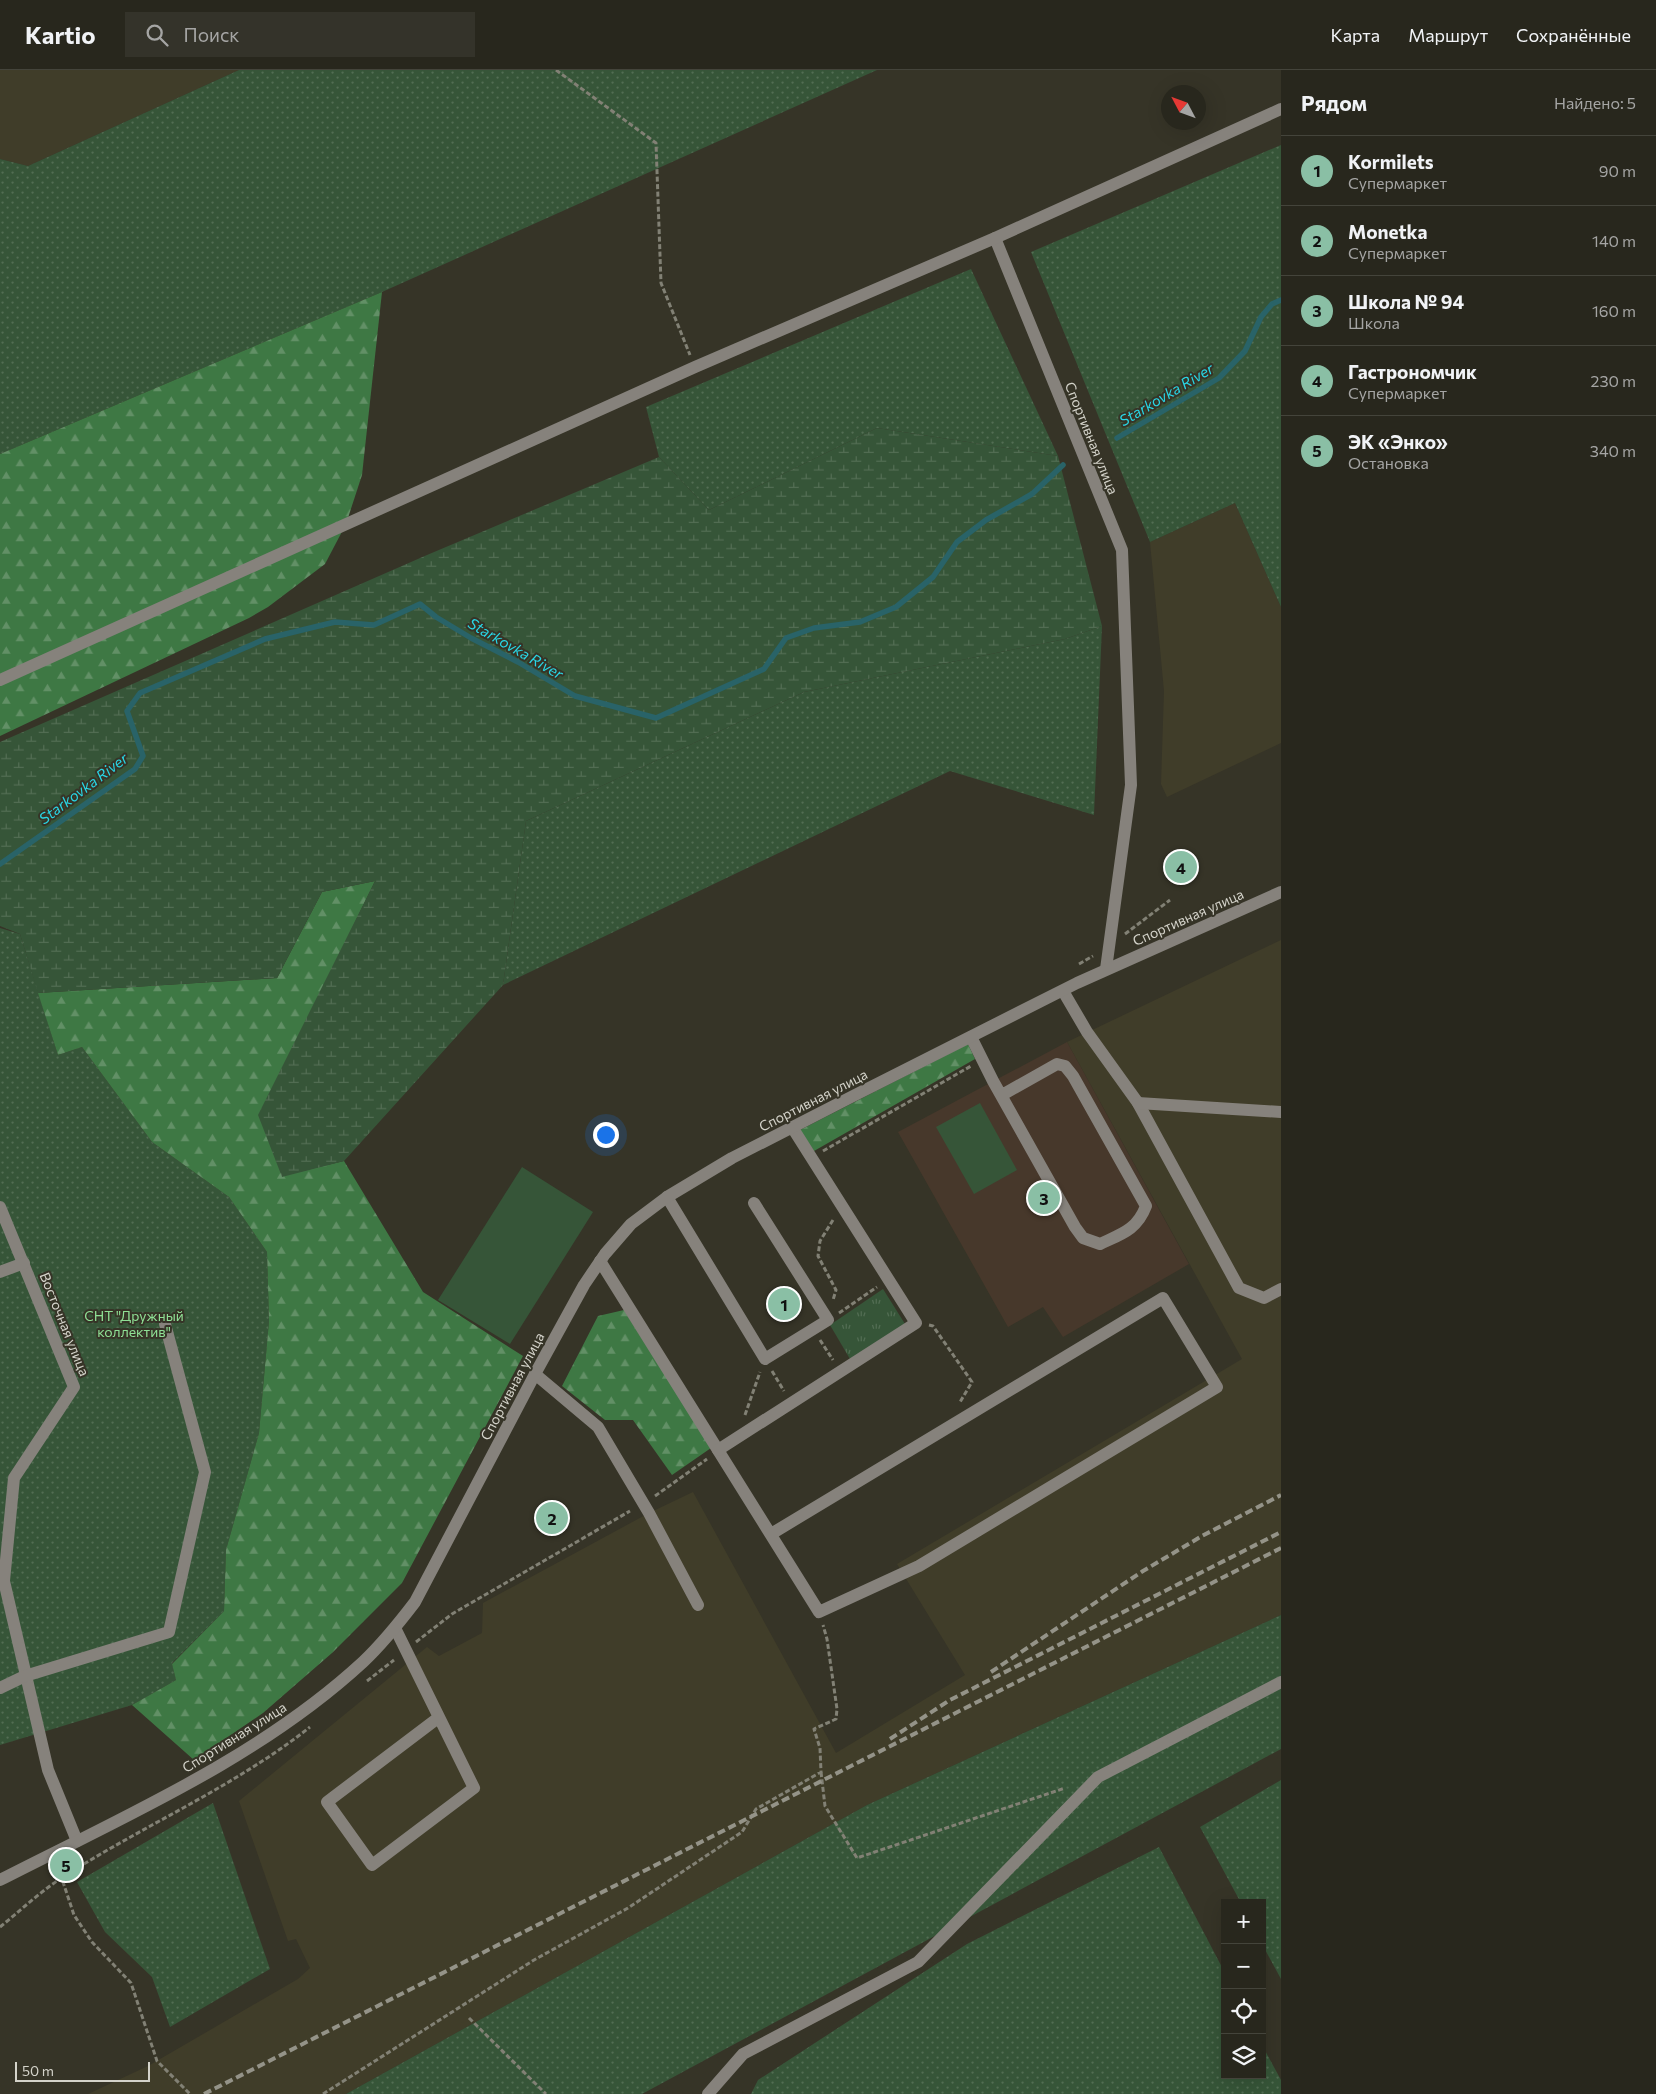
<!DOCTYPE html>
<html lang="ru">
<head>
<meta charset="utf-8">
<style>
  :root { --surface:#28271d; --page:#34332a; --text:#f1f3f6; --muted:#a5a5a4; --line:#44443b; --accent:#8abfa5 }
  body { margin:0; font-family:Commissioner,sans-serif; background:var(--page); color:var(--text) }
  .controls { position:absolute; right:15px; bottom:15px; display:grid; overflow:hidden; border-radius:0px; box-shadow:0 5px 20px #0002 }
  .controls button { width:45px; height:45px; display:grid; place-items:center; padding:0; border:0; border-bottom:1px solid var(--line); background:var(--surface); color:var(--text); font:25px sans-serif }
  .compass { position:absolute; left:1161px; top:15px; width:45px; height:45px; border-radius:50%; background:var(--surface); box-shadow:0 5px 20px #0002; rotate:311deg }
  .scale { position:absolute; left:15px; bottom:12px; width:135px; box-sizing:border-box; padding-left:5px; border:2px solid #d4d3ca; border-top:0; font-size:14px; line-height:18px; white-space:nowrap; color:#d4d3ca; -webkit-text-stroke:4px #363427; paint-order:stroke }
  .you { position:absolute; left:605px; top:1064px; width:18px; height:18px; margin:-12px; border:4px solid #fff; border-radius:50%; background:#1a73e8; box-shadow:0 0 0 8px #1a73e833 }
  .badge { display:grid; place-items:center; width:32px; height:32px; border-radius:50%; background:var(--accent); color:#111; font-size:16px; font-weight:700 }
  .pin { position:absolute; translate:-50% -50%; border:2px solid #fff; box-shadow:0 1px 5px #0006 }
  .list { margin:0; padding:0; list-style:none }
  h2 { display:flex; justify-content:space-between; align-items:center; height:65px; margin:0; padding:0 20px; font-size:21px }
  h2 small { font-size:16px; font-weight:400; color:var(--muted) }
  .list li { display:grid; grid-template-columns:32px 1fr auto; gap:15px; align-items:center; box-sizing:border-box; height:70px; padding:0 20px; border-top:1px solid var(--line) }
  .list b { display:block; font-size:19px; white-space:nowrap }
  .list p { margin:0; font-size:16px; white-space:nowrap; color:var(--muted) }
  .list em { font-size:16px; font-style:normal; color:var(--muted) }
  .icon { flex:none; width:28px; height:28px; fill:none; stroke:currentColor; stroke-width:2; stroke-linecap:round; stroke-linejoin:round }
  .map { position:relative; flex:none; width:1281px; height:2024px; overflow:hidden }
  header { display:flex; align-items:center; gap:30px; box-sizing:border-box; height:70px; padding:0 25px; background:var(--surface); border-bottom:1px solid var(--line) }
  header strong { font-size:24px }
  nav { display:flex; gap:28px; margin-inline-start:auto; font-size:18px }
  .search { width:350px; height:45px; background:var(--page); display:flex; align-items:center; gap:12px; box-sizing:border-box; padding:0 18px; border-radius:0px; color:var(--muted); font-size:19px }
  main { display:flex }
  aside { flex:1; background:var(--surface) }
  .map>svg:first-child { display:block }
</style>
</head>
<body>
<header>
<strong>Kartio</strong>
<div class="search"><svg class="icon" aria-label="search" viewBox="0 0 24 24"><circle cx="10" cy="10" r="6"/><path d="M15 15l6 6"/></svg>Поиск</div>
<nav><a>Карта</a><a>Маршрут</a><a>Сохранённые</a></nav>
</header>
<main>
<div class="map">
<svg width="1281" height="2024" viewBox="0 0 1281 2024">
  <defs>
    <pattern id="grass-dots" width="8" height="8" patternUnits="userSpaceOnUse" patternTransform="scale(1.25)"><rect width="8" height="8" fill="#365538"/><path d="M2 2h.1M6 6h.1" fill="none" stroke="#526d53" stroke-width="1.8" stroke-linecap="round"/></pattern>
    <pattern id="forest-firs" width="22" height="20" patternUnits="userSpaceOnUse" patternTransform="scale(1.25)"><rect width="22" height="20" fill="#3e7844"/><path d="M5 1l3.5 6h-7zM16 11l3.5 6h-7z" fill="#629066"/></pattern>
    <pattern id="wetland-marsh" width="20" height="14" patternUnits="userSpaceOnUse" patternTransform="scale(1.25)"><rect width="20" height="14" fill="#365538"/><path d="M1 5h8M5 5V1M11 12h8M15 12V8" fill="none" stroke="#526d53"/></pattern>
    <pattern id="park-tufts" width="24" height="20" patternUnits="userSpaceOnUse" patternTransform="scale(1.25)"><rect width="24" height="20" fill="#365538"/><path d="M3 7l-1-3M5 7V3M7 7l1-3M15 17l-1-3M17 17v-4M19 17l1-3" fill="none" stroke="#526d53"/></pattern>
  </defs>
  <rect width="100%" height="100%" fill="#363427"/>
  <g fill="#403d29">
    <polygon points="0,0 239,0 28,96 0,89"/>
    <polygon points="1235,433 1281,537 1281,673 1167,727 1161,714 1164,621 1150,472"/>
    <polygon points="1281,870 1281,1545 867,1735 346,2024 88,2024 148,1996 298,1909 310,1898 296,1869 288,1871 239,1731 427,1577 439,1586 482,1563 483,1533 649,1443 693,1422 836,1683 965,1605 897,1494 1242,1289 1067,972"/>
  </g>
  <polygon fill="#47382b" points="1067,972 1189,1194 1063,1267 1043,1237 1008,1257 898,1062"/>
  <g fill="url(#grass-dots)">
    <polygon points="239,0 877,0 382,222 0,384 0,89 28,96"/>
    <polygon points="1281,75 1281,537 1235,433 1150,472 1031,182"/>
    <polygon points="971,199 1058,386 877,358 709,440 659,387 646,337"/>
    <polygon points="1102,556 1094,745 950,701 503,915 526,751 804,622 1065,569"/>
    <polygon points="0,858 20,864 58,985 82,977 152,1072 229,1127 267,1182 269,1251 259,1363 226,1480 224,1541 172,1593 176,1610 132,1635 0,1675"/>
    <polygon points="1281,1545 1281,1679 642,2024 346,2024 867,1735"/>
    <polygon points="1281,1710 1281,1909 1262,1874 1262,1833 1241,1833 1200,1757"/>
    <polygon points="213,1733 270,1899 170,1957 152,1907 105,1862 77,1812"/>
    <polygon points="1159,1777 1225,1903 1225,2005 1262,2005 1262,1975 1281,2010 1281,2024 751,2024 758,2010 967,1874"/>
  </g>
  <g fill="url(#forest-firs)">
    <polygon points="382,222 362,405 346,454 325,494 268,537 249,548 0,666 0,384"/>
    <polygon points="375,811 324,916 282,1106 344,1091 423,1222 523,1286 402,1513 332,1583 263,1643 194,1690 132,1635 176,1610 172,1594 224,1541 226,1480 259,1363 269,1251 267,1182 229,1127 152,1072 82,977 58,985 38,923 277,908 322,822"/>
    <polygon points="968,974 975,989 814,1081 800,1060"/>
    <polygon points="624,1240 711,1378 672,1405 633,1350 605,1350 562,1316 598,1246"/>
  </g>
  <polygon fill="url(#wetland-marsh)" points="877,358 1058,386 1102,556 1065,569 804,622 526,751 503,915 344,1091 282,1107 258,1045 375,811 322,822 277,908 38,923 20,864 0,856 0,672 427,485 659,387 709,440"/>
  <polygon fill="url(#park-tufts)" points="883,1219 905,1254 850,1289 830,1255"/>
  <g fill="#365538">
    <polygon points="980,1033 1017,1100 974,1124 936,1057"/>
    <polygon points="522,1097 593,1142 510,1274 438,1230"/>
  </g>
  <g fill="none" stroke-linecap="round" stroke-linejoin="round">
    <g stroke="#296368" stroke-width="5.5">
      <polyline points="1117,368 1219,308 1245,281 1261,247 1272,234 1281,230"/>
      <polyline points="0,794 135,699 143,686 127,641 140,623 265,569 335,552 374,555 420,534 436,547 471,568 518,592 575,626 656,648 764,599 786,568 814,558 860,552 896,537 933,507 957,472 986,450 1032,424 1063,395"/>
    </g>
    <g stroke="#828175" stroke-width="3" stroke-dasharray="5 2.5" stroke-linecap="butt">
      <polyline points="556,0 656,73 661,213 690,285"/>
      <polyline points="1125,864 1170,830"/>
      <polyline points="1079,894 1093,886"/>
      <polyline points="823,1081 971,996"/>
      <polyline points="833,1150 820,1171 818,1186 836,1220 833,1230"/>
      <polyline points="839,1243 877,1217"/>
      <polyline points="929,1255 933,1256 972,1312 960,1332"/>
      <polyline points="820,1270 833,1290"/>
      <polyline points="772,1301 784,1321"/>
      <polyline points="745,1345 760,1302"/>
      <polyline points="655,1426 707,1389"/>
      <polyline points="416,1572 452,1544 630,1441"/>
      <polyline points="367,1611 394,1590"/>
      <polyline points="821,1702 825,1736 857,1788 1065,1718"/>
      <polyline points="58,1797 74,1845 92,1872 131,1913 157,1991 190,2024"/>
      <path d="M 0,1857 C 21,1840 41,1821 63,1807 C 144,1755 234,1717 310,1657"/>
      <polyline points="469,1948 546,2024"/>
      <polyline points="323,2024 534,1890 628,1838 742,1762 756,1739 821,1702 820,1678 814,1659 836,1649 837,1639 827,1569 823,1555"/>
    </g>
    <g stroke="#86827c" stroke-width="12">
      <polyline points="995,168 1122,480 1131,715 1106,899"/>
      <polyline points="0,610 695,297 995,168 1281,39"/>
      <polyline points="1063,921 1087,962 1138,1033 1239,1218 1264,1228 1281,1219"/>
      <path d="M 971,967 L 993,1011 L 1075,1157 L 1083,1168 L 1100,1174 C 1121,1164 1137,1160 1146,1136 L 1073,1006 L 1065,996 L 1057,994 L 1002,1025"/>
      <polyline points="1138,1033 1281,1042"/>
      <polyline points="667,1127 765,1289 828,1250 754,1133"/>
      <polyline points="0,1137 74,1317 14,1408 4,1511 48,1700 77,1771"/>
      <polyline points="600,1191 819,1542 919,1496 1217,1317 1163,1228 771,1464"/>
      <polyline points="0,1202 24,1193"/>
      <polyline points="535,1304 598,1357 649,1443 698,1535"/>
      <polyline points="718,1380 916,1253 792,1057"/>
      <polyline points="395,1558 474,1718 372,1795 327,1732 438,1648"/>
      <polyline points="0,1618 25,1606 169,1562 205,1402 165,1254"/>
      <path d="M 0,1810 C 125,1746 259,1688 363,1592 C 382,1574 399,1553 415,1532 L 535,1304 L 584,1215 L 605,1184 L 631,1154 L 667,1127 L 732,1088 L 857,1024 L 1077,913 L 1281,822"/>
      <polyline points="708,2024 743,1984 918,1892 1098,1707 1281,1612"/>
    </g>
    <g stroke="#949388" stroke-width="4" stroke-dasharray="8 4" stroke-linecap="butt">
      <polyline points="991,1602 1143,1501 1202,1466 1281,1425"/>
      <polyline points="890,1669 950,1630 1281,1462"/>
      <polyline points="204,2024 1281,1478"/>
    </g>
  </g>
  <g text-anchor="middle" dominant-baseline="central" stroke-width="4" stroke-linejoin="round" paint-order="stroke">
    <g font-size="14" fill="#d4d3ca" stroke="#363427">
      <text transform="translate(1092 368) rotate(68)">Спортивная улица</text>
      <text transform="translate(1188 847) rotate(-24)">Спортивная улица</text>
      <text transform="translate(813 1030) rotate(-27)">Спортивная улица</text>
      <text transform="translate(65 1254) rotate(68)">Восточная улица</text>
      <text transform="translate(512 1316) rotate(-62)">Спортивная улица</text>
      <text transform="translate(234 1667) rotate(-32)">Спортивная улица</text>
    </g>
    <g font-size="14" fill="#8fe095" stroke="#363427">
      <text x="134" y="1245">СНТ "Дружный<tspan x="134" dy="16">коллектив"</tspan></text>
    </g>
    <g font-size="15" font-style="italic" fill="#29d6e5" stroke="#363427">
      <text transform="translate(1166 324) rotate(-31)">Starkovka River</text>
      <text transform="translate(516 578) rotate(30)">Starkovka River</text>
      <text transform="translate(83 718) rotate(-37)">Starkovka River</text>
    </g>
  </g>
</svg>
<div class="controls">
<button>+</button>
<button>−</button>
<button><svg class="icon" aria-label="locate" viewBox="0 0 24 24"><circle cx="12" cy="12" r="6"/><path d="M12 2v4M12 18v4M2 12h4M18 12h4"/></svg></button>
<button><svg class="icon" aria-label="layers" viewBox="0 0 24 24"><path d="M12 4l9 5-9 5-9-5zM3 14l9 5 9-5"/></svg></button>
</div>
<svg class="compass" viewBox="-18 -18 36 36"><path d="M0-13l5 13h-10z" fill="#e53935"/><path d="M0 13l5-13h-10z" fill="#a5a5a4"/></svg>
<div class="scale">50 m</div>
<div class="you"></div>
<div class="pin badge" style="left:784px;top:1234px">1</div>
<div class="pin badge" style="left:552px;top:1448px">2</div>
<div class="pin badge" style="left:1044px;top:1128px">3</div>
<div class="pin badge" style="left:1181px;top:797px">4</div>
<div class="pin badge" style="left:66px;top:1795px">5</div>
</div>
<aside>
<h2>Рядом<small>Найдено: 5</small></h2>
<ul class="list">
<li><span class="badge">1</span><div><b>Kormilets</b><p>Супермаркет</p></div><em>90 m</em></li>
<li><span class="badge">2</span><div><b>Monetka</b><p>Супермаркет</p></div><em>140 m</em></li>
<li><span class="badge">3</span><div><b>Школа № 94</b><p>Школа</p></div><em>160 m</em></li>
<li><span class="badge">4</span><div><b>Гастрономчик</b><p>Супермаркет</p></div><em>230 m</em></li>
<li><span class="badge">5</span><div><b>ЭК «Энко»</b><p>Остановка</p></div><em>340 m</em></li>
</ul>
</aside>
</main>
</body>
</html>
